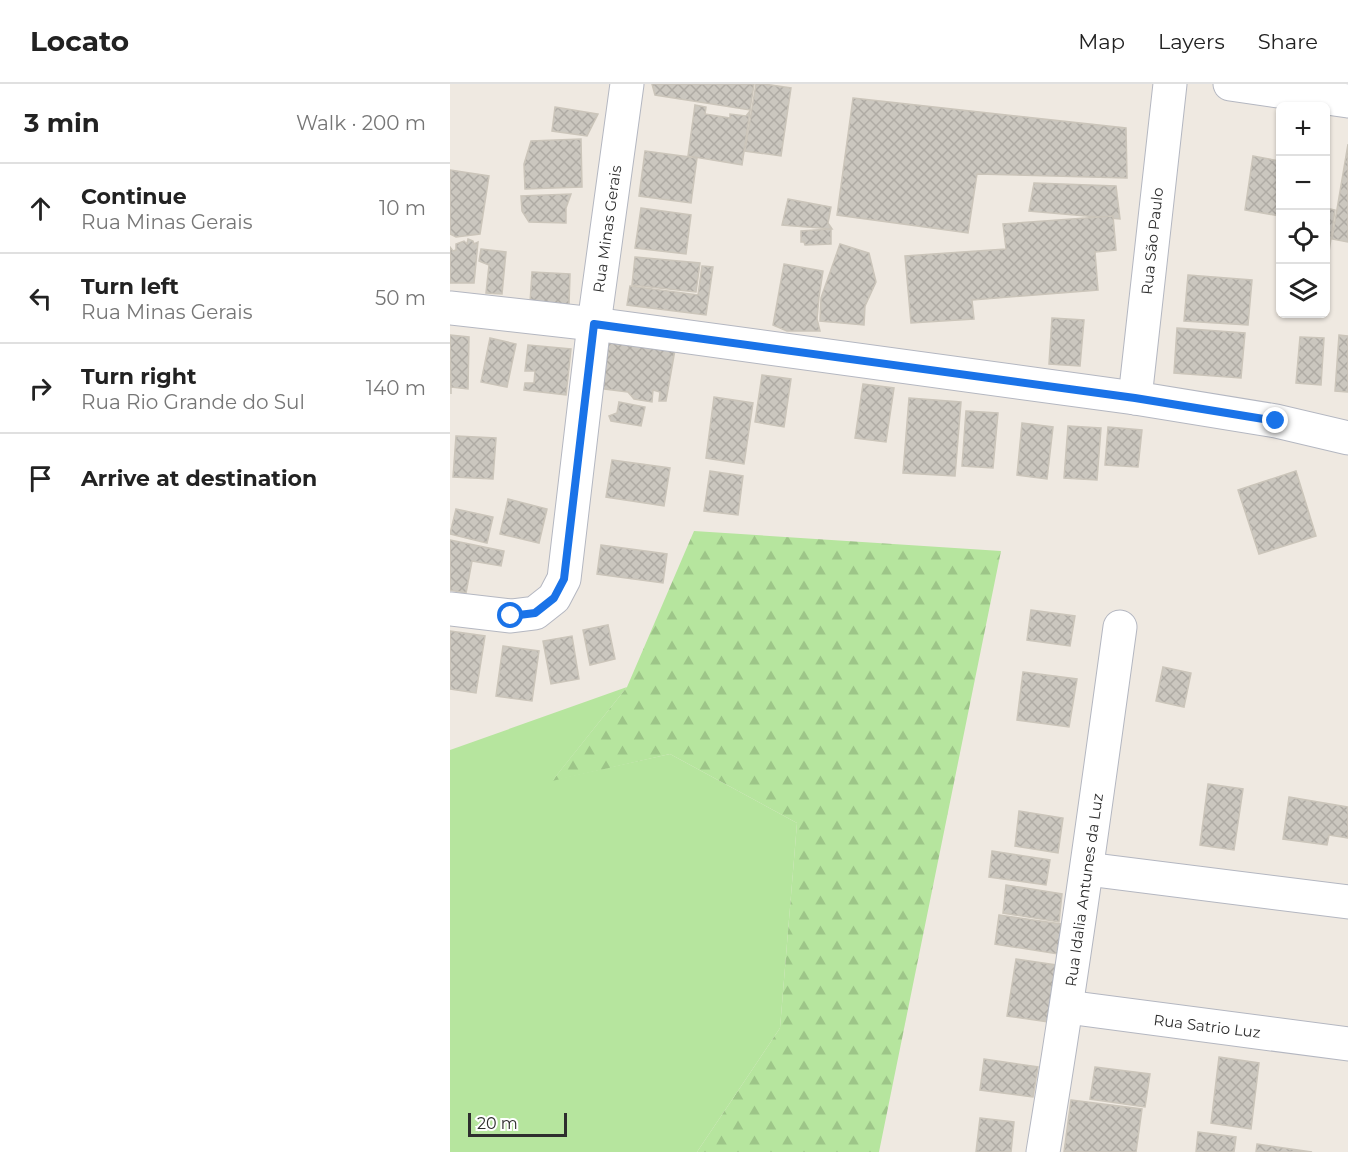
<!DOCTYPE html>
<html lang="en">
<head>
<meta charset="utf-8">
<style>
  :root { --surface:#fff; --page:#f6f6f6; --text:#222; --muted:#767676; --line:#e0e0e0 }
  body { margin:0; font-family:Montserrat,sans-serif; background:var(--page); color:var(--text) }
  .controls { position:absolute; right:18px; top:18px; display:grid; overflow:hidden; border-radius:9px; box-shadow:0 2px 4px #0004 }
  .controls button { width:54px; height:54px; display:grid; place-items:center; padding:0; border:0; border-bottom:2px solid var(--line); background:var(--surface); color:var(--text); font:30px sans-serif }
  .scale { position:absolute; left:18px; bottom:15px; width:99px; box-sizing:border-box; padding-left:6px; border:3px solid #2e2e2e; border-top:0; font-size:16px; line-height:21px; white-space:nowrap; color:#2e2e2e; -webkit-text-stroke:4px #fff; paint-order:stroke }
  .stop { position:absolute; width:18px; height:18px; margin:-14px; border:4px solid #1a73e8; border-radius:50%; background:#fff }
  .stop.end { background:#1a73e8; border-color:#fff; box-shadow:0 2px 6px #0008 }
  .list { margin:0; padding:0; list-style:none }
  h2 { display:flex; justify-content:space-between; align-items:center; height:78px; margin:0; padding:0 24px; font-size:26px }
  h2 small { font-size:20px; font-weight:400; color:var(--muted) }
  .list li { display:grid; grid-template-columns:39px 1fr auto; gap:18px; align-items:center; box-sizing:border-box; height:90px; padding:0 24px; border-top:2px solid var(--line) }
  .list b { display:block; font-size:22px; white-space:nowrap }
  .list p { margin:0; font-size:20px; white-space:nowrap; color:var(--muted) }
  .list em { font-size:20px; font-style:normal; color:var(--muted) }
  .icon { flex:none; width:33px; height:33px; fill:none; stroke:currentColor; stroke-width:2; stroke-linecap:round; stroke-linejoin:round }
  .map { position:relative; flex:none; width:898px; height:1068px; overflow:hidden }
  header { display:flex; align-items:center; gap:36px; box-sizing:border-box; height:84px; padding:0 30px; background:var(--surface); border-bottom:2px solid var(--line) }
  header strong { font-size:28px }
  nav { display:flex; gap:33px; margin-inline-start:auto; font-size:21px }
  main { display:flex }
  aside { flex:1; background:var(--surface) }
  .map>svg:first-child { display:block }
</style>
</head>
<body>
<header>
<strong>Locato</strong>
<nav><a>Map</a><a>Layers</a><a>Share</a></nav>
</header>
<main>
<aside>
<h2>3 min<small>Walk · 200 m</small></h2>
<ul class="list">
<li><svg class="icon" aria-label="ahead" viewBox="0 0 24 24"><path d="M12 20V5M6 11l6-6 6 6"/></svg><div><b>Continue</b><p>Rua Minas Gerais</p></div><em>10 m</em></li>
<li><svg class="icon" aria-label="left" viewBox="0 0 24 24"><path d="M17 20v-9H6M10 6l-5 5 5 5"/></svg><div><b>Turn left</b><p>Rua Minas Gerais</p></div><em>50 m</em></li>
<li><svg class="icon" aria-label="right" viewBox="0 0 24 24"><path d="M7 20v-9h11M14 6l5 5-5 5"/></svg><div><b>Turn right</b><p>Rua Rio Grande do Sul</p></div><em>140 m</em></li>
<li><svg class="icon" aria-label="arrive" viewBox="0 0 24 24"><path d="M6 21V4h12l-3 4 3 4H6"/></svg><div><b>Arrive at destination</b></div></li>
</ul>
</aside>
<div class="map">
<svg width="898" height="1068" viewBox="0 0 898 1068">
  <defs>
    <pattern id="forest-firs" width="22" height="20" patternUnits="userSpaceOnUse" patternTransform="scale(1.5)"><rect width="22" height="20" fill="#b6e59e"/><path d="M5 1l3.5 6h-7zM16 11l3.5 6h-7z" fill="#9dc588"/></pattern>
    <pattern id="building-cross-hatch" width="8" height="8" patternUnits="userSpaceOnUse" patternTransform="scale(1.5)"><rect width="8" height="8" fill="#cbc7bf"/><path d="M0 0l8 8M0 8l8-8" fill="none" stroke="#afaba4"/></pattern>
  </defs>
  <rect width="100%" height="100%" fill="#efe9e1"/>
  <polygon fill="#b6e59e" points="177,603 103,696 220,670 347,739 330,944 247,1068 0,1068 0,666"/>
  <polygon fill="url(#forest-firs)" points="244,447 551,467 429,1068 247,1068 330,944 347,739 220,670 102,697 177,603"/>
  <g fill="url(#building-cross-hatch)" stroke="#cbc5ba" stroke-width="1.5">
    <polygon points="202,0 304,0 300,26 205,11"/>
    <polygon points="306,0 314,0 341,4 331,72 295,67"/>
    <polygon points="403,14 676,44 677,94 527,90 518,149 387,131"/>
    <polygon points="245,21 256,23 255,30 280,34 280,30 296,32 300,27 292,81 238,72"/>
    <polygon points="105,23 148,30 137,52 102,47"/>
    <polygon points="131,55 132,103 75,105 74,80 81,57"/>
    <polygon points="898,60 898,158 882,155"/>
    <polygon points="195,67 247,74 241,119 189,112"/>
    <polygon points="803,72 830,77 830,132 795,126"/>
    <polygon points="0,86 39,92 30,150 6,153 0,150"/>
    <polygon points="584,99 666,102 670,135 579,127"/>
    <polygon points="121,110 116,124 116,139 79,138 72,127 71,112"/>
    <polygon points="338,115 381,123 378,139 382,145 332,141"/>
    <polygon points="191,124 241,131 236,170 185,164"/>
    <polygon points="876,124 885,126 879,168 876,167"/>
    <polygon points="663,132 666,166 645,168 648,206 522,216 524,235 461,239 455,172 556,165 553,140"/>
    <polygon points="381,145 381,160 355,161 354,158 351,158 351,147"/>
    <polygon points="18,155 23,157 24,160 28,158 24,199 0,199 0,163 3,167 6,166 6,160 14,157 17,160"/>
    <polygon points="390,160 419,169 426,198 415,222 414,241 370,237 371,214"/>
    <polygon points="31,165 56,168 52,210 36,209 39,181 29,177"/>
    <polygon points="185,173 250,179 246,208 182,201"/>
    <polygon points="334,180 373,187 369,213 367,235 370,247 337,247 323,241"/>
    <polygon points="252,182 263,183 256,231 177,221 180,202 248,211"/>
    <polygon points="82,188 120,190 119,221 80,219"/>
    <polygon points="738,191 802,196 798,241 734,237"/>
    <polygon points="602,234 634,236 630,282 599,280"/>
    <polygon points="727,244 795,249 791,294 724,289"/>
    <polygon points="156,249 226,260 216,317 209,317 210,308 203,306 202,318 184,315 178,308 147,304"/>
    <polygon points="0,251 19,253 18,305 1,303 1,310"/>
    <polygon points="889,251 898,252 898,308 885,307"/>
    <polygon points="850,253 874,254 871,301 846,299"/>
    <polygon points="40,254 66,260 57,303 31,298"/>
    <polygon points="78,261 121,265 116,311 74,306 75,299 84,299 85,287 75,287"/>
    <polygon points="312,291 341,295 334,343 305,338"/>
    <polygon points="413,300 444,304 436,358 405,354"/>
    <polygon points="264,313 303,319 294,380 256,374"/>
    <polygon points="459,314 511,318 505,392 453,389"/>
    <polygon points="169,318 195,323 191,342 161,337 159,332 167,329"/>
    <polygon points="516,327 548,329 543,384 512,382"/>
    <polygon points="572,339 603,343 597,395 567,391"/>
    <polygon points="618,342 651,344 647,396 614,394"/>
    <polygon points="658,343 692,346 688,383 655,381"/>
    <polygon points="6,352 46,354 43,395 3,393"/>
    <polygon points="162,376 220,384 214,422 156,413"/>
    <polygon points="260,387 293,392 288,431 254,427"/>
    <polygon points="846,387 866,452 809,470 788,406"/>
    <polygon points="58,415 97,425 89,459 50,450"/>
    <polygon points="6,425 43,433 37,459 0,450"/>
    <polygon points="0,456 54,467 51,482 22,477 16,509 0,506"/>
    <polygon points="151,461 217,470 213,499 147,490"/>
    <polygon points="581,526 625,532 620,562 577,556"/>
    <polygon points="158,541 165,575 140,581 133,546"/>
    <polygon points="0,547 35,552 26,609 0,605"/>
    <polygon points="122,552 129,595 101,600 93,557"/>
    <polygon points="53,562 89,567 82,617 46,612"/>
    <polygon points="713,583 741,589 734,623 706,617"/>
    <polygon points="573,588 627,595 619,643 567,636"/>
    <polygon points="758,700 793,705 784,766 750,761"/>
    <polygon points="839,713 898,723 898,754 879,751 877,761 833,755"/>
    <polygon points="569,727 613,734 608,769 565,762"/>
    <polygon points="542,767 600,776 596,801 539,793"/>
    <polygon points="556,801 612,810 609,838 553,829"/>
    <polygon points="549,831 611,840 608,870 545,860"/>
    <polygon points="566,875 606,881 598,938 557,932"/>
    <polygon points="769,973 809,979 801,1045 761,1039"/>
    <polygon points="534,975 588,983 583,1013 530,1006"/>
    <polygon points="645,983 700,990 695,1023 640,1015"/>
    <polygon points="621,1016 692,1025 686,1068 614,1068"/>
    <polygon points="530,1034 564,1038 561,1068 526,1068"/>
    <polygon points="748,1048 786,1053 784,1068 746,1068"/>
    <polygon points="807,1060 862,1068 806,1068"/>
  </g>
  <g fill="none" stroke-linecap="round" stroke-linejoin="round">
    <g stroke="#b4b7c1" stroke-width="35">
      <g id="minor">
        <polyline points="780,0 898,17"/>
        <polyline points="0,224 144,240 685,314 826,337 898,354"/>
        <polyline points="685,314 720,0"/>
        <polyline points="0,525 61,532 85,529 104,514 114,495 144,240 177,0"/>
        <polyline points="637,785 898,818"/>
        <polyline points="617,923 898,960"/>
        <path d="M 593,1068 C 622,893 646,718 670,543"/>
      </g>
    </g>
    <use href="#minor" stroke="#fff" stroke-width="33"/>
  </g>
  <g fill="none" stroke-linecap="round" stroke-linejoin="round">
    <polyline stroke="#1a73e8" stroke-width="8" points="61,532 85,529 104,514 114,495 144,240 685,314 826,337"/>
  </g>
  <g text-anchor="middle" dominant-baseline="central" stroke-width="5" stroke-linejoin="round" paint-order="stroke">
    <g font-size="15" fill="#2e2e2e" stroke="#fff">
      <text transform="translate(157 145) rotate(-82)">Rua Minas Gerais</text>
      <text transform="translate(702 157) rotate(-84)">Rua São Paulo</text>
      <text transform="translate(634 806) rotate(-82)">Rua Idalia Antunes da Luz</text>
      <text transform="translate(757 942) rotate(7)">Rua Satrio Luz</text>
    </g>
  </g>
</svg>
<div class="controls">
<button>+</button>
<button>−</button>
<button><svg class="icon" aria-label="locate" viewBox="0 0 24 24"><circle cx="12" cy="12" r="6"/><path d="M12 2v4M12 18v4M2 12h4M18 12h4"/></svg></button>
<button><svg class="icon" aria-label="layers" viewBox="0 0 24 24"><path d="M12 4l9 5-9 5-9-5zM3 14l9 5 9-5"/></svg></button>
</div>
<div class="scale">20 m</div>
<div class="stop" style="left:61px;top:532px"></div>
<div class="stop end" style="left:826px;top:337px"></div>
</div>
</main>
</body>
</html>
